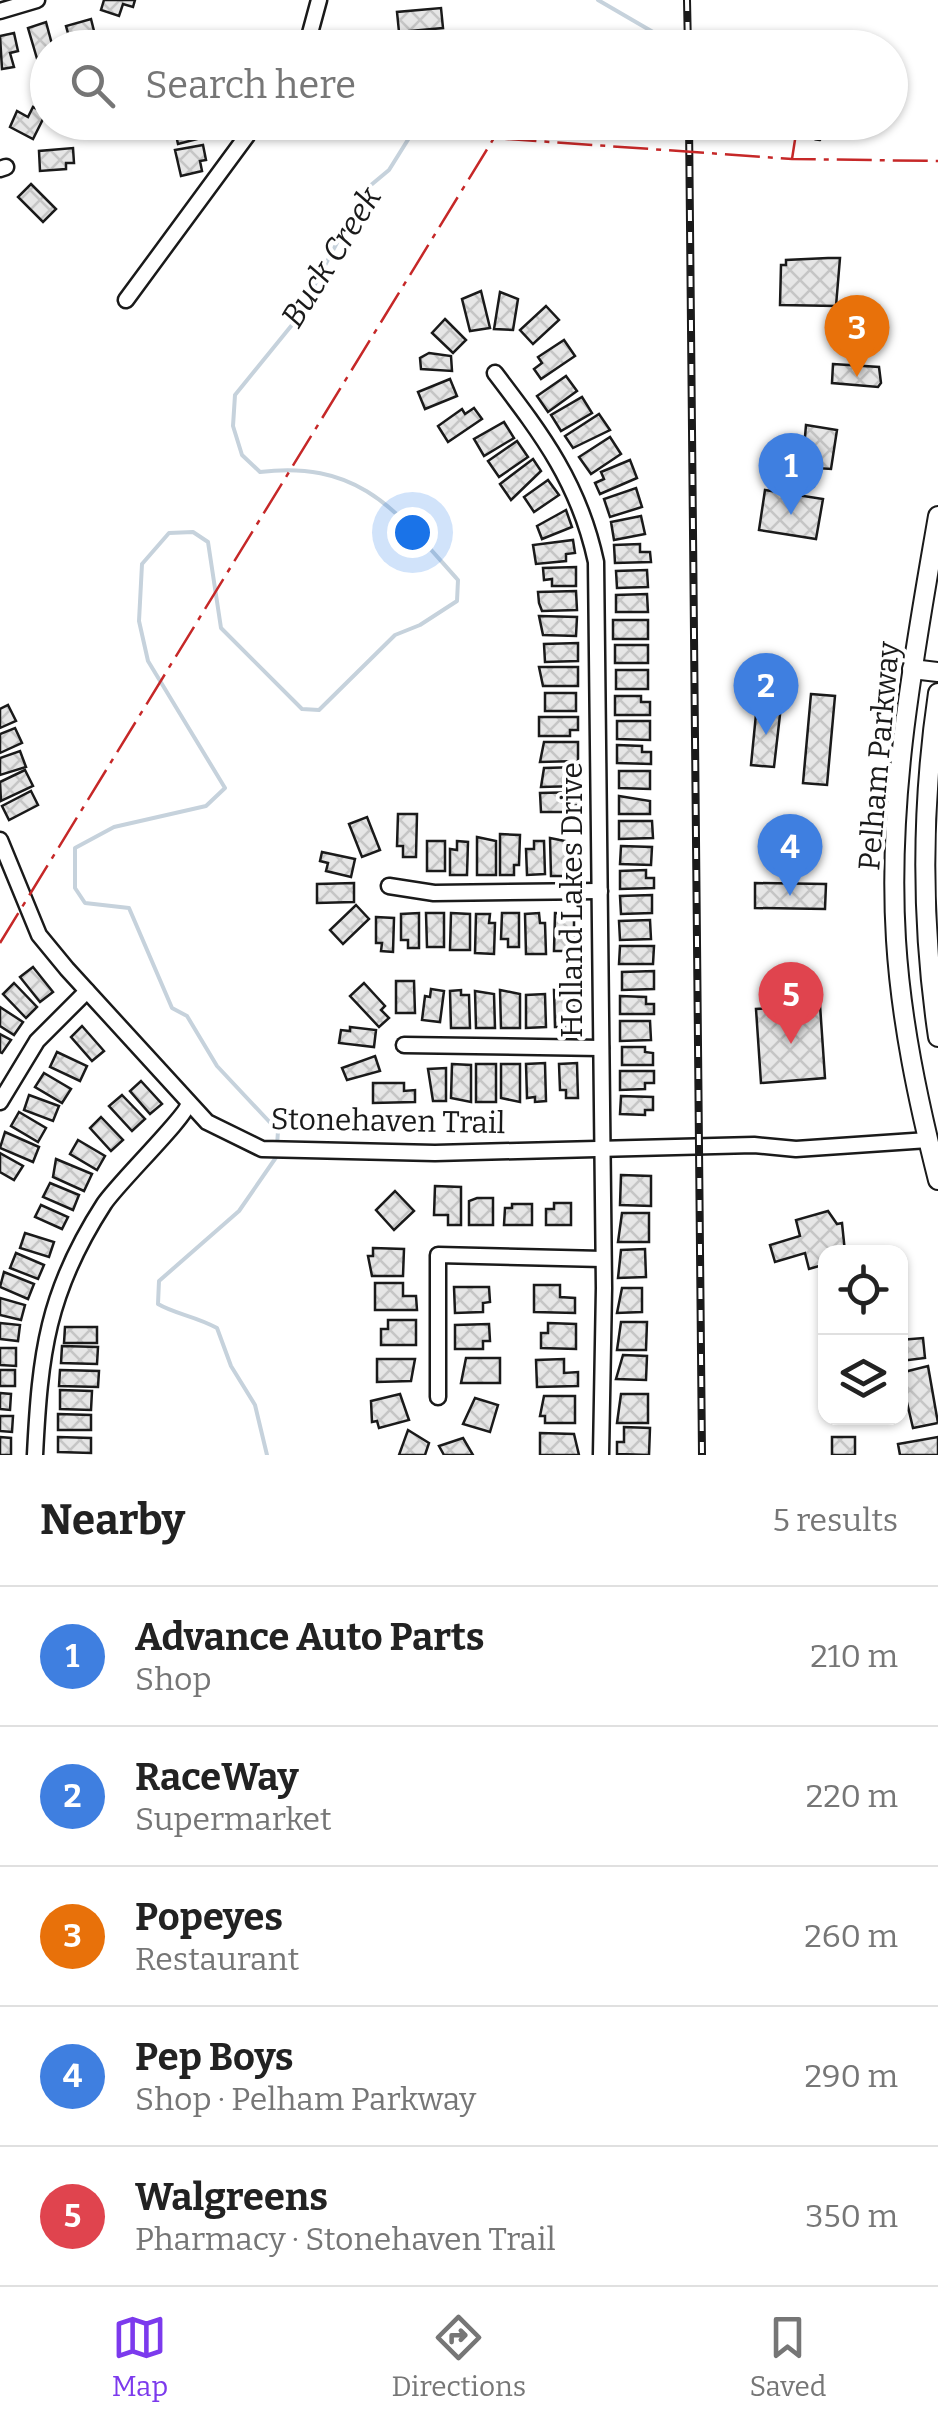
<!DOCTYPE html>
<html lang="en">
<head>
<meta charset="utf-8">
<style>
  :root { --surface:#fff; --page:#f6f6f6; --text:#222; --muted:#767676; --line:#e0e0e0; --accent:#7c3aed }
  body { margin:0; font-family:Bitter,serif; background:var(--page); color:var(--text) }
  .controls { position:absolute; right:30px; bottom:30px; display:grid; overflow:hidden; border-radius:20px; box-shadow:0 2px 8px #0004 }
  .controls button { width:90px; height:90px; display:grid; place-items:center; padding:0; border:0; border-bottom:2px solid var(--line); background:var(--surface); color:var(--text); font:50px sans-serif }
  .you { position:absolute; left:412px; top:532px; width:35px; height:35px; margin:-25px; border:8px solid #fff; border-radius:50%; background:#1a73e8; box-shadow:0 0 0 15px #1a73e833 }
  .badge { display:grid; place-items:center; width:65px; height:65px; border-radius:50%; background:var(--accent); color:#fff; font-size:32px; font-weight:700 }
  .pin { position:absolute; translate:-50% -82px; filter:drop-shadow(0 2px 5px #0008) }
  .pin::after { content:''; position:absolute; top:52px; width:35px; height:30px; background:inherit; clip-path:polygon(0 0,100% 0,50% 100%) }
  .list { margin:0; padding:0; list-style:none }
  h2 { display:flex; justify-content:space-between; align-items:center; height:130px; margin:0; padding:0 40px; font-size:42px }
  h2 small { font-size:32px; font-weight:400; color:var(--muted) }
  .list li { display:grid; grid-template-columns:65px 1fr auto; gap:30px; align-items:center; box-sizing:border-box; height:140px; padding:0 40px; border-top:2px solid var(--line) }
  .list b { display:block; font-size:38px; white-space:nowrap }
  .list p { margin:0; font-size:32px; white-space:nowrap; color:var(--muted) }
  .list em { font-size:32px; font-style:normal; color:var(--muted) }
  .icon { flex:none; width:55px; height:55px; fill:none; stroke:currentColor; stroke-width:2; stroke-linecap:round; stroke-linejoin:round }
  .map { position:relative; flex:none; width:938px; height:1455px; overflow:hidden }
  .search { position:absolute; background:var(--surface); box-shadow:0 2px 8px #0004; left:30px; right:30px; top:30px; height:110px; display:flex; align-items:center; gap:25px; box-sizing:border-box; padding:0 35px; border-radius:55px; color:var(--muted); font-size:38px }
  .sheet { height:830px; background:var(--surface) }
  nav { display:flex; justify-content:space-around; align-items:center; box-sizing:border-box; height:140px; border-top:2px solid var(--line); background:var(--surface); font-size:28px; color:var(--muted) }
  nav a { display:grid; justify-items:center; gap:5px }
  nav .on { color:var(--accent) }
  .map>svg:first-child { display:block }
</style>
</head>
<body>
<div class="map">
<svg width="938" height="1455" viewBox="0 0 938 1455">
  <defs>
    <pattern id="building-cross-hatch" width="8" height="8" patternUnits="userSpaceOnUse" patternTransform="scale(2.5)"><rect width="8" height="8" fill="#e6e6e6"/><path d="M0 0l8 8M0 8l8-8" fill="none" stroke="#c5c5c5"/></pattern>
  </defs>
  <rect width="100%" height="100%" fill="#fff"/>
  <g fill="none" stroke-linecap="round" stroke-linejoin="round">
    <g stroke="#c6d2dc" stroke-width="4">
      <polyline points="598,0 653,32 658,48"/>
      <polyline points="608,122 628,122"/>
      <path d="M 277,1146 L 278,1131 L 217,1066 L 187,1016 L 172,1008 L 129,908 L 85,903 L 75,888 L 75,848 L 114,827 L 206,806 L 225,788 L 148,661 L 139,621 L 142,564 L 169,533 L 193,532 L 208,542 L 221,628 L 302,709 L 319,710 L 395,635 L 420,625 L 457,601 L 458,580 C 397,512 361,460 260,472 L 242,455 L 233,426 L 235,395 L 296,320 L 365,190 L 389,170 L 419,122"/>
      <path d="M 267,1455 L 255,1405 L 231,1366 L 217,1328 C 195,1316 175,1314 158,1304 L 159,1281 L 239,1211 L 277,1156"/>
    </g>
  </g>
  <g fill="url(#building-cross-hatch)" stroke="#1a1a1a" stroke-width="2.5">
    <polygon points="104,0 135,0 133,7 123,4 119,16 101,10"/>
    <polygon points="441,8 443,28 399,32 397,12"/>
    <polygon points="91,19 98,47 71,44 66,26"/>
    <polygon points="46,22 53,48 48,48 48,59 38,62 28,28"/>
    <polygon points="14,33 18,51 10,53 14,67 2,69 0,36"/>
    <polygon points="33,107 46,113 33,139 10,127 17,111 28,117"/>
    <polygon points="173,122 221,122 224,132 178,144"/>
    <polygon points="298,122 322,122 317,132"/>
    <polygon points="203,145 206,160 200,161 202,171 181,176 175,150"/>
    <polygon points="73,148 74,163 66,163 66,169 40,171 39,151"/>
    <polygon points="31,184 56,209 43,222 18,197"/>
    <polygon points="828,258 840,258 836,306 780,305 781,265 786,265 786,260"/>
    <polygon points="481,291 490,328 470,331 462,299"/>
    <polygon points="500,292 518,299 513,330 494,329"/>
    <polygon points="546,306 559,320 533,344 520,330"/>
    <polygon points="445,319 466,340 453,353 432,333"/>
    <polygon points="564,340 575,356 541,379 534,369 542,363 538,357"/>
    <polygon points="429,353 451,356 452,371 421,369 420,358"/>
    <polygon points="833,364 879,367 881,383 878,387 832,383"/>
    <polygon points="566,376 577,391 548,412 537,396"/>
    <polygon points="450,379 457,396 425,409 418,392"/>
    <polygon points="582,397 592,413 561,431 551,415"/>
    <polygon points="474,408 482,419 448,442 438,426 462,409 465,414"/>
    <polygon points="599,414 610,430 573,448 565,436"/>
    <polygon points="504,422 514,438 484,456 474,439"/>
    <polygon points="806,425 837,430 831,469 817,468 814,486 801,484"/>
    <polygon points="610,437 621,454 591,474 579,457"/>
    <polygon points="517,441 528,457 499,477 488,461"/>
    <polygon points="533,459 541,471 511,500 500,484"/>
    <polygon points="630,460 637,478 600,494 595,483 604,479 601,472"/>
    <polygon points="548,480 559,495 534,512 524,497"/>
    <polygon points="636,488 642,507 610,517 604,499"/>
    <polygon points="765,490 823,499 816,539 759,530"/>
    <polygon points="566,510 572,527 542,539 537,526"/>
    <polygon points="641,516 645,534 614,540 611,522"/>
    <polygon points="573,540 575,553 566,554 566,561 536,564 533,545"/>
    <polygon points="640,544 640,552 650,552 651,562 615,563 614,545"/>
    <polygon points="576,567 576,586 552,586 552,579 544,580 543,568"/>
    <polygon points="647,570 648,587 617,588 616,571"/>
    <polygon points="576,591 577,610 542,611 539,603 538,592"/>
    <polygon points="647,594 648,612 616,612 616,595"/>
    <polygon points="539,616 577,617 576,636 543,635"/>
    <rect x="613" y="620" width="35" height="19"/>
    <polygon points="578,643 578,661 545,662 544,644"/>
    <rect x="615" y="645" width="33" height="18"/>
    <polygon points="539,667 578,667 578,686 543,686"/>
    <rect x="616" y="670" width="32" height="19"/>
    <rect x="545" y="693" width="31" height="18"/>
    <polygon points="811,694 835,696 827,785 803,783"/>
    <polygon points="615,696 641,696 641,702 650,702 650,715 615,715"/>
    <polygon points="757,704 781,706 774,767 751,765"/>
    <polygon points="8,705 16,721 0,728 0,709"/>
    <polygon points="539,717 578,717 578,730 570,730 570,736 539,736"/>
    <polygon points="617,721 650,721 650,740 617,739"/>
    <polygon points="15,728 22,743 0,753 0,734"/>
    <polygon points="544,742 578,742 578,761 540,762"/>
    <polygon points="617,745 642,746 642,752 651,752 651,764 617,763"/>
    <polygon points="20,751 26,767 0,775 0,758"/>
    <polygon points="579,767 579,786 541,787 544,768"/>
    <polygon points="25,770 33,786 1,801 0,782"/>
    <polygon points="619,771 650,771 650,789 619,788"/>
    <polygon points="31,791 38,805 9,820 2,806"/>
    <polygon points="582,792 582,805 571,806 572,812 541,812 540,793"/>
    <polygon points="619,796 650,801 650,814 619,814"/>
    <polygon points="398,814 417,814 416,857 403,857 403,846 397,846"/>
    <polygon points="367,817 380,850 362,857 349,824"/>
    <polygon points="619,821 652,821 653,838 619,839"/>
    <polygon points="500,834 520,835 519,865 514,865 514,875 500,875"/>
    <polygon points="477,837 496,841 496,875 477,875"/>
    <polygon points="550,838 570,842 571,876 551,876"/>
    <rect x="427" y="841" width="18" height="30"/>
    <polygon points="457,841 468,842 467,875 450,875 450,849 457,850"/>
    <polygon points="534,841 544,841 545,874 527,875 526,849 534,849"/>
    <polygon points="621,846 652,847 651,865 620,864"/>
    <polygon points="322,852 355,859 351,877 326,871 328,863 320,861"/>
    <polygon points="646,870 646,878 654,878 654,888 620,889 620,871"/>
    <polygon points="354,883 354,902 317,903 317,884"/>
    <polygon points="755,883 826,884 825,909 755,908"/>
    <polygon points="652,895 652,913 621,914 620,896"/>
    <polygon points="356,905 369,919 343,944 330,930"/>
    <polygon points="419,913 419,948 408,948 408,940 401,940 401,914"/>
    <polygon points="426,913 444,913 444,947 427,947"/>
    <polygon points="451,913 470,914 470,950 450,950"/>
    <polygon points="502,913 519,913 519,947 508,947 508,939 501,939"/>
    <polygon points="539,913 540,923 545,923 546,954 526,954 525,914"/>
    <polygon points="555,913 574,914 574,951 554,951"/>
    <polygon points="476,914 490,914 489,923 495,923 494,954 475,953"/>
    <polygon points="376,917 394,918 393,952 381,951 382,943 376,943"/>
    <polygon points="650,920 651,939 620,940 619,921"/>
    <polygon points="620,946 654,946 653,964 619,964"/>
    <polygon points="33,967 53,992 40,1002 20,977"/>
    <polygon points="654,971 654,989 622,990 622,972"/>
    <polygon points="396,981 414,981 415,1013 396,1013"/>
    <polygon points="14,983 37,1007 26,1018 3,994"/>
    <polygon points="364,983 385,1006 381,1010 389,1018 379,1027 350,996"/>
    <polygon points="431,989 444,991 440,1022 422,1020 425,996 430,997"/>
    <polygon points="461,990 461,995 469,995 470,1028 451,1028 450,991"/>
    <polygon points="500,990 520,994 520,1028 501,1028"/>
    <polygon points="554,990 574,994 574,1027 555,1027"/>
    <polygon points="475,991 494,994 495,1028 476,1028"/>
    <polygon points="545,994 546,1027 526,1028 526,995"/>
    <polygon points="620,996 646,997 646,1004 654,1004 654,1014 620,1014"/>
    <polygon points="820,1005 825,1078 761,1083 756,1009"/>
    <polygon points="0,1007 23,1022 14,1035 0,1026"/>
    <polygon points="620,1021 650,1021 651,1040 620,1041"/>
    <polygon points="82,1026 104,1051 92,1061 71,1037"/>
    <polygon points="350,1027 376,1030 374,1047 339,1043 341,1030 350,1031"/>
    <polygon points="0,1034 11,1040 2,1053 0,1052"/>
    <polygon points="622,1047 645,1047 645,1052 653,1053 653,1065 622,1065"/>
    <polygon points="57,1052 87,1066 80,1081 50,1067"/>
    <polygon points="375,1056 380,1071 347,1080 342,1068"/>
    <polygon points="545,1063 546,1101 535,1102 535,1097 527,1098 526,1064"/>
    <polygon points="577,1063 578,1098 566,1098 566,1090 560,1090 559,1064"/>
    <polygon points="452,1064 471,1065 471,1102 451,1098"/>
    <rect x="476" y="1064" width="20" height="38"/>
    <polygon points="501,1064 520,1064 520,1102 501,1098"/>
    <polygon points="446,1068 446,1101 433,1101 428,1069"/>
    <polygon points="620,1071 654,1071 654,1083 645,1083 645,1089 620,1090"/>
    <polygon points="44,1073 71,1089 62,1103 35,1087"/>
    <polygon points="141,1081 162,1104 150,1114 130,1091"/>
    <polygon points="373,1083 404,1083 404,1091 415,1090 415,1102 373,1103"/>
    <polygon points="29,1095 59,1106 53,1121 24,1110"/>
    <polygon points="122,1095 145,1119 132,1131 109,1106"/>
    <polygon points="621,1096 653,1097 653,1110 645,1110 645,1115 620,1114"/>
    <polygon points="19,1112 46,1128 38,1142 11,1126"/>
    <polygon points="101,1117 123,1140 111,1151 90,1128"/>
    <polygon points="5,1132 39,1147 33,1162 0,1148"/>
    <polygon points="78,1140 105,1156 97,1170 70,1154"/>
    <polygon points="0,1153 23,1166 14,1180 0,1172"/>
    <polygon points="56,1159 92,1174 84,1191 53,1177"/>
    <polygon points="621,1175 651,1176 651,1206 620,1205"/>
    <polygon points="50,1183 79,1195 73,1210 43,1197"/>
    <polygon points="435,1186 461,1187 461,1225 448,1225 448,1215 434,1215"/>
    <polygon points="395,1191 414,1211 394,1230 376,1210"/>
    <polygon points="477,1198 493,1198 493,1225 469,1225 469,1201"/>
    <polygon points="554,1203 571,1203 571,1225 546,1225 546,1209 554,1209"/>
    <polygon points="512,1204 532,1204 532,1225 504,1225 505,1208 512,1208"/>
    <polygon points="41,1205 68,1217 62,1229 35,1217"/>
    <polygon points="828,1211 837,1224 842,1223 845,1252 826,1252 826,1264 809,1269 805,1253 775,1262 770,1245 800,1236 796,1220"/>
    <polygon points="622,1213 649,1213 649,1242 618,1242"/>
    <polygon points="25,1233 54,1242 49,1257 20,1248"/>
    <polygon points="373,1248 404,1249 403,1276 372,1276 368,1256 373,1256"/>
    <polygon points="645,1249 646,1277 618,1278 621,1250"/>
    <polygon points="16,1253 44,1265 38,1279 10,1268"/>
    <polygon points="4,1272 34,1284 28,1299 0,1287"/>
    <polygon points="375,1283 403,1283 403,1296 416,1296 417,1310 375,1310"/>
    <polygon points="534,1285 560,1285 560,1297 575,1298 575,1313 534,1312"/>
    <polygon points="454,1287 489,1287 490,1302 483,1303 483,1312 455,1313"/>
    <polygon points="622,1288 642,1288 642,1312 617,1313"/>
    <polygon points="0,1298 25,1305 21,1320 0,1315"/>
    <polygon points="388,1320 416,1320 416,1345 381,1345 381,1329 388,1329"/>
    <polygon points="621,1322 647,1322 646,1350 617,1350"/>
    <polygon points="0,1323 20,1325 18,1341 0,1339"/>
    <polygon points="548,1323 576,1324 576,1349 541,1348 541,1333 548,1333"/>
    <polygon points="489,1324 490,1341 483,1341 483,1349 455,1349 455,1325"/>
    <polygon points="65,1327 97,1327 97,1343 64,1343"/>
    <polygon points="923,1338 925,1358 900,1361 900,1340"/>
    <polygon points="62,1346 98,1347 97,1364 61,1363"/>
    <polygon points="0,1348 16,1348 16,1366 0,1365"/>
    <polygon points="623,1355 647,1356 646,1380 616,1379"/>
    <polygon points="466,1358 500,1358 500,1383 461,1383"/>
    <polygon points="377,1359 415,1359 411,1381 377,1382"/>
    <polygon points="564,1359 564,1373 578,1372 578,1386 537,1387 536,1360"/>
    <polygon points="928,1366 938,1423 913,1428 900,1373"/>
    <rect x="0" y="1370" width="15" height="16"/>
    <polygon points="60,1370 99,1371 98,1387 59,1386"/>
    <polygon points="60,1390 92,1391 91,1410 60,1409"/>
    <polygon points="0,1393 11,1394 10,1410 0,1409"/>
    <polygon points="400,1394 409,1420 379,1428 377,1421 372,1422 371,1401"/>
    <polygon points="621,1394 648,1394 648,1423 617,1423"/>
    <polygon points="544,1396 575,1396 575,1423 545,1423 545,1416 540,1416"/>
    <polygon points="475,1398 498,1405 490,1432 463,1424"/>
    <polygon points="58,1414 91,1415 91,1430 58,1430"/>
    <polygon points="0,1416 13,1416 12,1432 0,1431"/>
    <polygon points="624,1427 650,1428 649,1455 617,1454 617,1442 624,1442"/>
    <polygon points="408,1430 429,1443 425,1455 399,1455"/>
    <polygon points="540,1433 574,1434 579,1455 540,1455"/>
    <polygon points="0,1437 11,1438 11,1455 0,1455"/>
    <polygon points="58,1437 91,1438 91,1453 58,1452"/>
    <rect x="832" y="1437" width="23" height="18"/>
    <polygon points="938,1437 938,1455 900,1455 898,1444"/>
    <polygon points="463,1438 473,1455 444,1455 439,1446"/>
  </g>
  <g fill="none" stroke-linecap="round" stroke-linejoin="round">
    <g stroke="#1a1a1a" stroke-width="19">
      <g id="minor">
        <polyline points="0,11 37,0"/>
        <polyline points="306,48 319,0"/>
        <polyline points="0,169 6,167"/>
        <polyline points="126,300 257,122"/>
        <path d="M 495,373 C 543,436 579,483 596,562 L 604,1288 L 601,1455"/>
        <polyline points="0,840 39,935 67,969 207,1122 262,1149 435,1153 754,1145 796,1149 928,1140"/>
        <polyline points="389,886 434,893 600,891"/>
        <polyline points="404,1045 601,1048"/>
        <polyline points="0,1102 37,1041 87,991"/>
        <polyline points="438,1397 438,1255 603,1259"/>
        <path d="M 35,1455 C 40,1354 47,1292 104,1204 C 117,1184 187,1116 188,1104"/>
      </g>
    </g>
    <g stroke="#1a1a1a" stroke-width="22">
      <g id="major">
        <path d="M 938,516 C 914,656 887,796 896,940 C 901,1021 918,1101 938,1180"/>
        <polyline points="912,669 938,672"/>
        <path d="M 938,693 C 921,808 921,922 938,1037"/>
      </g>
    </g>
    <use href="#minor" stroke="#fff" stroke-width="14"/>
    <use href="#major" stroke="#fff" stroke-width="18"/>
    <g stroke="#1a1a1a" stroke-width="8">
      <g id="rail">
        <polyline points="687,0 688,48"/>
        <polyline points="689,122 702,1455"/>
      </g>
    </g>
    <use href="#rail" stroke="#fff" stroke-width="4" stroke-dasharray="11" stroke-linecap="butt"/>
    <polyline stroke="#1a1a1a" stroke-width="2.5" stroke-dasharray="12 5" stroke-linecap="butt" points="758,122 757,132 820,140 822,122"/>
    <g stroke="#c62828" stroke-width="2.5" stroke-dasharray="35 8 5 8" stroke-linecap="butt">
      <polyline points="792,159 797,127"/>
      <polyline points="0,943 494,138 792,159 938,161"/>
    </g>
  </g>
  <g text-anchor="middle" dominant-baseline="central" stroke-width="8" stroke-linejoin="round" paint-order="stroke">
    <g font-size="30" fill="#1a1a1a" stroke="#fff">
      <text transform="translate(879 756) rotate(-85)">Pelham Parkway</text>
      <text transform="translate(572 900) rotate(-90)">Holland Lakes Drive</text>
      <text transform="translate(388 1121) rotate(1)">Stonehaven Trail</text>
    </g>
    <g font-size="32" font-style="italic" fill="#1a1a1a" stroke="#fff">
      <text transform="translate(331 257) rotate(-58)">Buck Creek</text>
    </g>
  </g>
</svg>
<div class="controls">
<button><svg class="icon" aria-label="locate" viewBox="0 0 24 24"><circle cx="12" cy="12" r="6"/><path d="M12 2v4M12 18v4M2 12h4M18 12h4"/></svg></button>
<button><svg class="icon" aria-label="layers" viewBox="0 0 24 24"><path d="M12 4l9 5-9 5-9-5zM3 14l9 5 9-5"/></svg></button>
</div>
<div class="you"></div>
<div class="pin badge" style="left:791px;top:515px;background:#3f7fe0">1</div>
<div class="pin badge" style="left:766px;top:735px;background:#3f7fe0">2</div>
<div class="pin badge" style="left:857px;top:377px;background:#e8710a">3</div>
<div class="pin badge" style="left:790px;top:896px;background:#3f7fe0">4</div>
<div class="pin badge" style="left:791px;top:1044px;background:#e0444e">5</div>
<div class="search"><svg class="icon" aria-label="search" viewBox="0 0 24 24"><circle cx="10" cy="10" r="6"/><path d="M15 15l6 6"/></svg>Search here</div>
</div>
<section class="sheet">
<h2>Nearby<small>5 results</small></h2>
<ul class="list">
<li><span class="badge" style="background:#3f7fe0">1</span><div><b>Advance Auto Parts</b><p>Shop</p></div><em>210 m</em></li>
<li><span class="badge" style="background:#3f7fe0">2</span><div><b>RaceWay</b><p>Supermarket</p></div><em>220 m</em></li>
<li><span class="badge" style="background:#e8710a">3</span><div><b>Popeyes</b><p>Restaurant</p></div><em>260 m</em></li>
<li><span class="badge" style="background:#3f7fe0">4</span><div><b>Pep Boys</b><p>Shop · Pelham Parkway</p></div><em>290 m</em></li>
<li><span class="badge" style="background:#e0444e">5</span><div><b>Walgreens</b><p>Pharmacy · Stonehaven Trail</p></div><em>350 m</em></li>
</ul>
</section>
<nav>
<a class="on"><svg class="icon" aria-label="map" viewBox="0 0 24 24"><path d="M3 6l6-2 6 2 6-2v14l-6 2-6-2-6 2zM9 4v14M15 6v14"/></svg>Map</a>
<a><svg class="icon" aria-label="directions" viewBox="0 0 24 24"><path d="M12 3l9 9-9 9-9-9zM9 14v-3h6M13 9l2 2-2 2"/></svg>Directions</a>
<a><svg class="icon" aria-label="saved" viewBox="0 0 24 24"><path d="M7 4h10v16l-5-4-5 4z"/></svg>Saved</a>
</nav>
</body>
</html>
